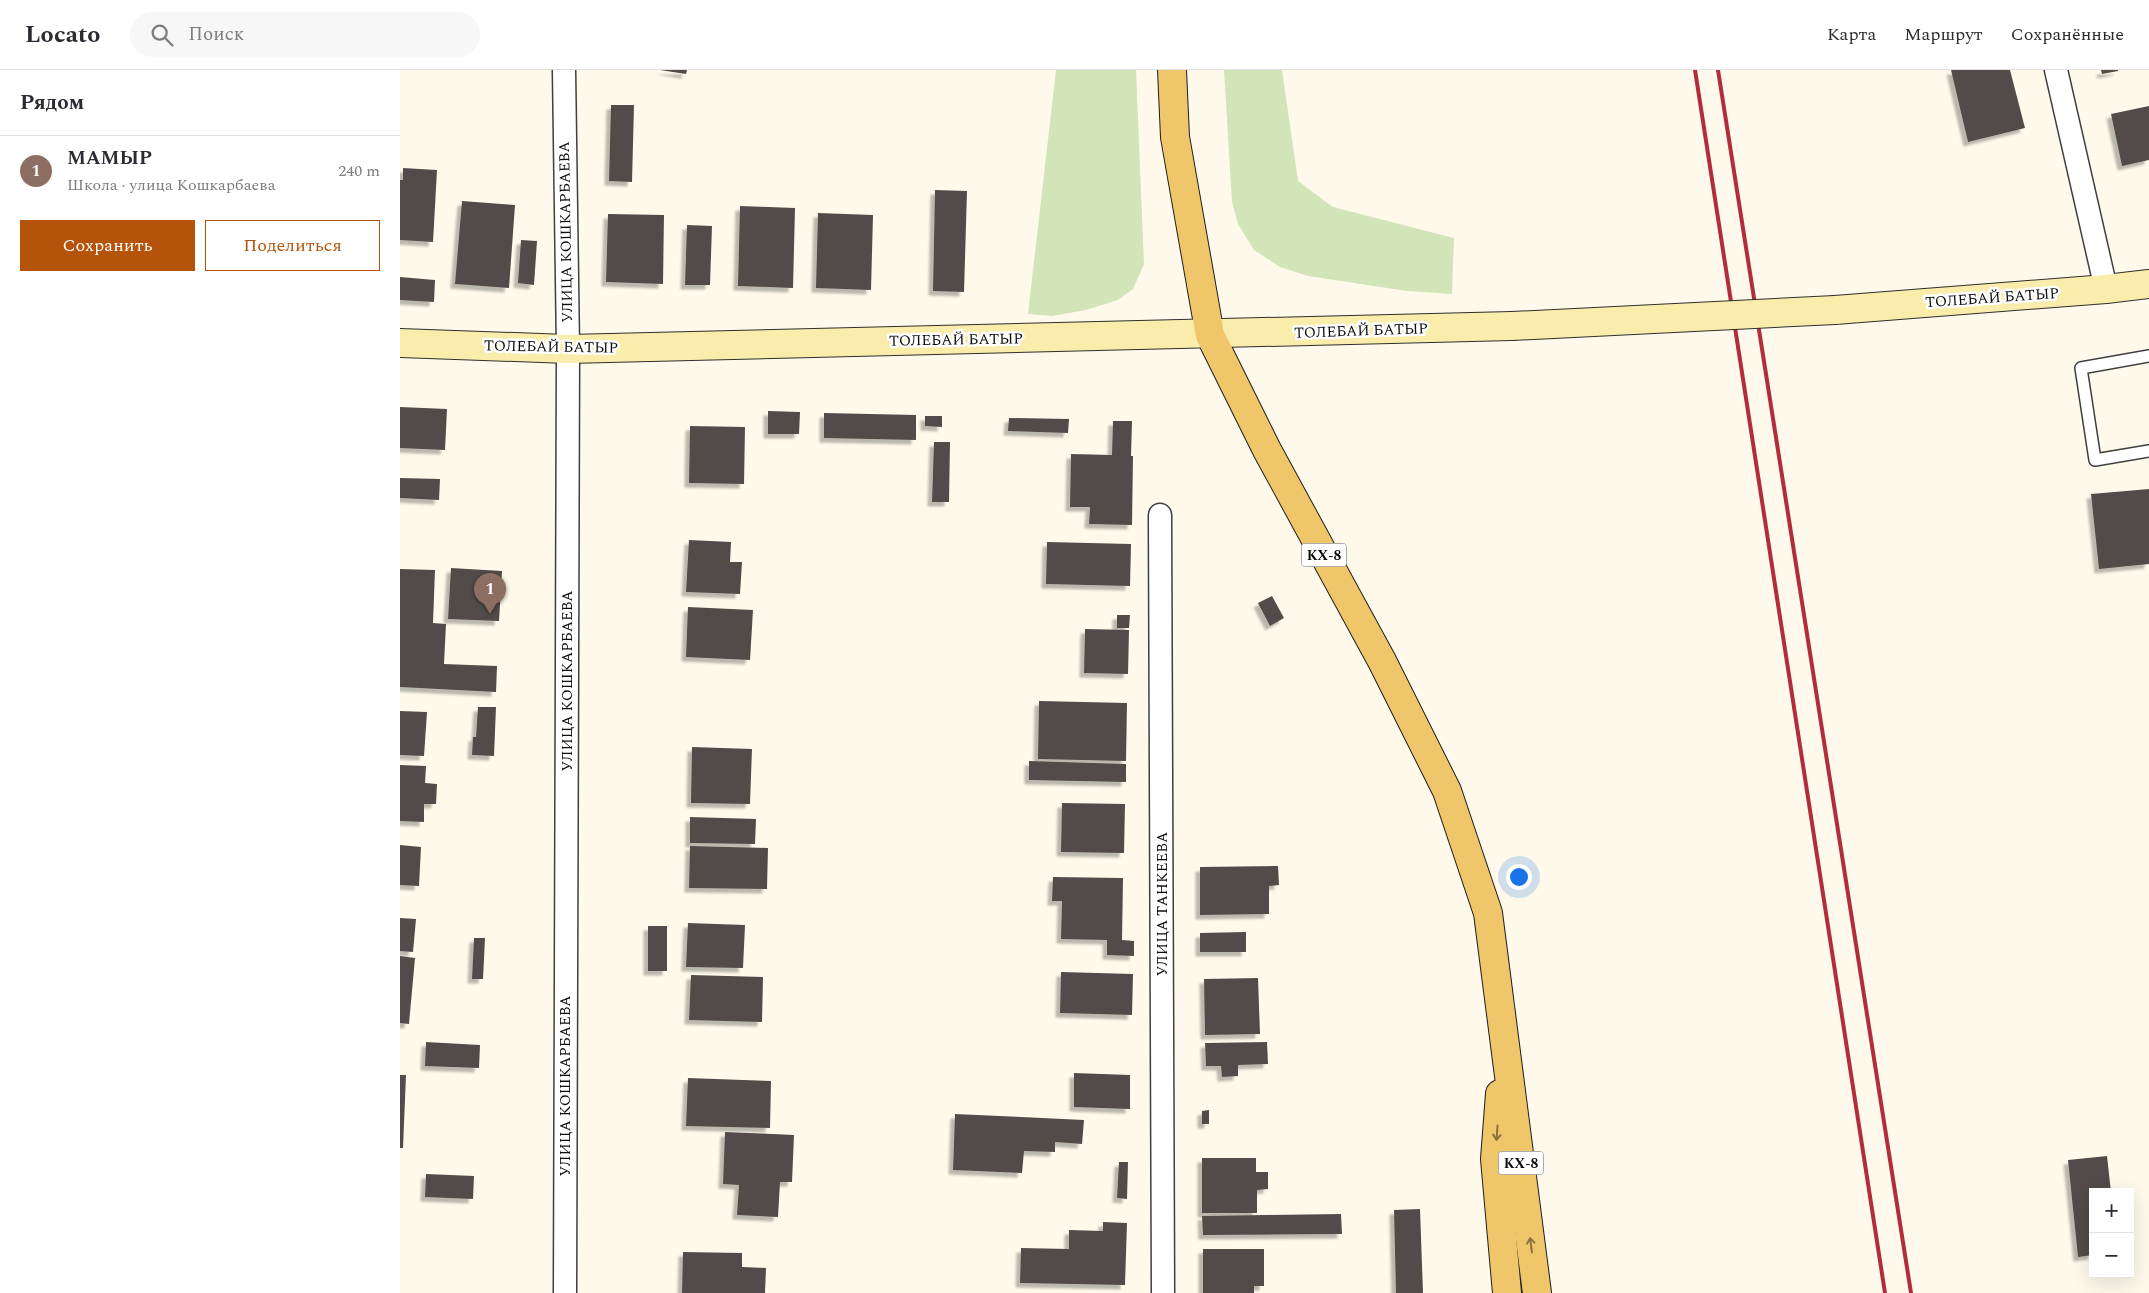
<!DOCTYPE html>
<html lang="ru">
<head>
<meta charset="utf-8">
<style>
  :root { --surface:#fff; --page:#f7f7f7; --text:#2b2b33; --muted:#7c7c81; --line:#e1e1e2; --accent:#b45309 }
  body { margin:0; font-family:Spectral,serif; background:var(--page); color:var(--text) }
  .controls { position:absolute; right:15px; bottom:15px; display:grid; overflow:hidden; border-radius:0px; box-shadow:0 5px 20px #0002 }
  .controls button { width:45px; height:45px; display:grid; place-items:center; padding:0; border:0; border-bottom:1px solid var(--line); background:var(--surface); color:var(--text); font:25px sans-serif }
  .you { position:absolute; left:1118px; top:806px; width:18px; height:18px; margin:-12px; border:4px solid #fff; border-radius:50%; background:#1a73e8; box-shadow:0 0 0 8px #1a73e833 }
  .badge { display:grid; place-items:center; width:32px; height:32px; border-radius:50%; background:var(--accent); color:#fff; font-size:16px; font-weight:700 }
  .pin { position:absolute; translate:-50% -41px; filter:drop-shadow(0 1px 2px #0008) }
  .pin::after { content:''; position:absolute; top:26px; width:18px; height:15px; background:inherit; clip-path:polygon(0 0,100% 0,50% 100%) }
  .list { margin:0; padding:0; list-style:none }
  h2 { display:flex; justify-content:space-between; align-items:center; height:65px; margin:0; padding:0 20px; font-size:21px }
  h2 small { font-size:16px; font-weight:400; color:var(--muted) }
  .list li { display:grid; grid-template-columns:32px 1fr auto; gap:15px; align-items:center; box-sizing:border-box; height:70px; padding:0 20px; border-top:1px solid var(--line) }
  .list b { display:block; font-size:19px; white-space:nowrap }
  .list p { margin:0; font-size:16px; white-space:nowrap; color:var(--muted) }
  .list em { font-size:16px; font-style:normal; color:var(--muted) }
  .actions { display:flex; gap:10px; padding:15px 20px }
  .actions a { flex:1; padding:11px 0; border:1px solid var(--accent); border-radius:0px; text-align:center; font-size:18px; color:var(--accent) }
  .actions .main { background:var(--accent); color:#fff }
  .icon { flex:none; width:28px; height:28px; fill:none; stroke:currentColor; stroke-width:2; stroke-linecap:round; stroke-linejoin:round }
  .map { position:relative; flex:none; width:1749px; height:1223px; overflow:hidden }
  header { display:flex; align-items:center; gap:30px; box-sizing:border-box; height:70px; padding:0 25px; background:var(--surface); border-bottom:1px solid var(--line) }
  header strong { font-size:24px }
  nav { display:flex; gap:28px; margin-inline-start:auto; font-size:18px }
  .search { width:350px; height:45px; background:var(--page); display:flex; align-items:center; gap:12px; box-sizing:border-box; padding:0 18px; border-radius:28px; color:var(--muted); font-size:19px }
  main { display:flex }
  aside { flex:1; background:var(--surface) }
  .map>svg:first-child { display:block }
</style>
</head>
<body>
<header>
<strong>Locato</strong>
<div class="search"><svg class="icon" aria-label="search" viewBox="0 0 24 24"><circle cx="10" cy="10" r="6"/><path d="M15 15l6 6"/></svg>Поиск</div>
<nav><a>Карта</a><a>Маршрут</a><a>Сохранённые</a></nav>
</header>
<main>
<aside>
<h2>Рядом<small></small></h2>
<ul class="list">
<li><span class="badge" style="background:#8d6e63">1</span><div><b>МАМЫР</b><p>Школа · улица Кошкарбаева</p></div><em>240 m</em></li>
</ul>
<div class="actions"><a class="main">Сохранить</a><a>Поделиться</a></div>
</aside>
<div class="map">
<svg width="1749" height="1223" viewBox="0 0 1749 1223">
  <defs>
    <filter id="shadow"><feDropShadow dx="-4.5" dy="4.5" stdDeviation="1" flood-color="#0004"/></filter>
  </defs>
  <rect width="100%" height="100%" fill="#fef9eb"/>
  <g fill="#d2e5b8">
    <polygon points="656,0 736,0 744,194 733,219 718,230 686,240 652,246 628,244"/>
    <polygon points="824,0 882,0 898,111 933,137 1054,168 1052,224 1007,221 908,206 880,197 854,180 838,154 832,132"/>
  </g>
  <g fill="#534c49" filter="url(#shadow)">
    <polygon points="260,0 287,0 286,4"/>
    <polygon points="1551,0 1610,0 1625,58 1568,72"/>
    <polygon points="1701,0 1718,0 1718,1 1702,4"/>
    <polygon points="211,35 234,35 232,112 209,111"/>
    <polygon points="1749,36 1749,90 1722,96 1711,44"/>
    <polygon points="3,98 37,100 33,172 0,170 0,110 3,110"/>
    <polygon points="535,120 567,121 564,222 533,221"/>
    <polygon points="62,131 115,135 109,218 55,214"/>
    <polygon points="340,136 395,138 393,218 338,216"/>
    <polygon points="418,143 473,145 471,220 416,218"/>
    <polygon points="208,144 264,145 263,214 206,212"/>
    <polygon points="287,155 312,156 310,215 285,215"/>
    <polygon points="121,170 137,171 134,215 118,213"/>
    <polygon points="0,207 35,210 34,232 0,230"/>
    <polygon points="0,337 47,339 45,380 0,378"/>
    <polygon points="368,341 400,342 399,364 368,364"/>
    <polygon points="424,343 516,345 516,370 424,368"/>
    <polygon points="525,346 542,346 542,357 525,356"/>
    <polygon points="609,348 669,349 668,363 608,361"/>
    <polygon points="713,351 732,351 731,386 733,386 732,455 689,454 690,437 670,437 671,384 712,385"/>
    <polygon points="290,356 345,357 344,414 289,413"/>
    <polygon points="534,372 550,372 549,432 532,432"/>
    <polygon points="0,408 40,409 39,430 0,428"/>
    <polygon points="1749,419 1749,494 1699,499 1691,424"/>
    <polygon points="289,470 331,472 330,492 342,492 340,524 286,522"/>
    <polygon points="647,472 731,474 730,516 646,514"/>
    <polygon points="51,498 102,501 99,551 48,549"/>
    <polygon points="0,499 35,500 33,553 46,554 44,594 97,596 96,622 0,617"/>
    <polygon points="872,526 884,548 870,556 858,533"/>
    <polygon points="288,537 353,540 350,590 286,587"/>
    <polygon points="717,545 730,545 729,558 717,558"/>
    <polygon points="685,559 729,560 728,604 684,603"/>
    <polygon points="639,631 727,633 726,691 638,689"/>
    <polygon points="78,637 96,637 94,686 72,685 73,667 76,667"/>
    <polygon points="0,641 27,642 24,686 0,685"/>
    <polygon points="292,677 352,679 350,734 291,733"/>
    <polygon points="629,691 726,694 726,712 629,710"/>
    <polygon points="0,695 26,696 25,713 37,714 36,734 24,734 24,752 0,751"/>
    <polygon points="662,733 725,734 724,783 661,782"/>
    <polygon points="290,747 356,749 355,774 290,773"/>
    <polygon points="0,775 21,777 19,816 0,815"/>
    <polygon points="290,776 368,778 367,819 289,818"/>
    <polygon points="878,796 879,815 869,816 869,844 800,845 800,797"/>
    <polygon points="653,807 723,808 722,870 734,871 734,886 707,885 707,870 661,869 662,831 652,831"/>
    <polygon points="0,848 16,849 13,882 0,881"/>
    <polygon points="288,853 345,855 343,898 286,897"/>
    <rect x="248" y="856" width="19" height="45"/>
    <polygon points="846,862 846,882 800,882 800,863"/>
    <polygon points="74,868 85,868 83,909 72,909"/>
    <polygon points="0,886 15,888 9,954 0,953"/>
    <polygon points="661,902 733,904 732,945 660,943"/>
    <polygon points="291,905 363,907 362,952 289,950"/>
    <polygon points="858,908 860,964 805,965 804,909"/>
    <polygon points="26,972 80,975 79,998 25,996"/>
    <polygon points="867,972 868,994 838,995 838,1006 822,1007 821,996 806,996 805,973"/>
    <polygon points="674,1003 730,1005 730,1039 674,1037"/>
    <polygon points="0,1005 6,1005 3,1078 0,1078"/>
    <polygon points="288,1008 371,1011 370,1058 286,1056"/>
    <polygon points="809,1040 809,1054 802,1054 802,1041"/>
    <polygon points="555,1044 684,1050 682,1074 655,1072 655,1082 624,1081 622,1103 553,1100"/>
    <polygon points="325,1062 394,1065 392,1112 380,1112 378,1147 337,1145 339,1115 323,1114"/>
    <polygon points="1707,1086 1711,1122 1693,1122 1693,1185 1678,1187 1668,1090"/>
    <polygon points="802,1088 856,1088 856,1102 868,1102 868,1119 857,1120 857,1143 802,1143"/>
    <polygon points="719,1092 728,1092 727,1129 717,1128"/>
    <polygon points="26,1104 74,1106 73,1129 25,1127"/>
    <polygon points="1020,1139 1023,1223 996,1223 994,1140"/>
    <polygon points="941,1144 942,1164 803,1165 802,1146"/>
    <polygon points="703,1152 727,1153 725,1215 620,1213 621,1178 669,1179 669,1160 703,1161"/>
    <polygon points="803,1179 864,1179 864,1216 854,1216 854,1223 803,1223"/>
    <polygon points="283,1182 342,1183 342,1197 366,1198 365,1223 282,1223"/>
  </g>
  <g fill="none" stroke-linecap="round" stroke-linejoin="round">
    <g stroke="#3f3f3f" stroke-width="14">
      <polyline id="lane" points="1749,286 1681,298 1695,390 1749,381"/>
    </g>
    <g stroke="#3f3f3f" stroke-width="25">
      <g id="street">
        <polyline points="164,0 168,279 165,1223"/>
        <polyline points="1656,0 1706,219"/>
        <polyline points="760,445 763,1223"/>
      </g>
    </g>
    <g stroke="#2e2e2e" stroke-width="30">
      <g id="secondary">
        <polyline points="1435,240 1706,219 1749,214"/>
        <polyline points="0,273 168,279 1112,256"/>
      </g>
    </g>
    <g stroke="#1d1d1d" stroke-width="30">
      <g id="primary">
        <polyline points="772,0 775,67 810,265 867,380 982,591 1047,721 1088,843 1137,1223"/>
        <polyline points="1100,1024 1095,1089 1107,1223"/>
      </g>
    </g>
    <use href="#lane" stroke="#fff" stroke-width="11"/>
    <use href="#street" stroke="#fff" stroke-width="22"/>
    <use href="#secondary" stroke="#faecaa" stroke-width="28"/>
    <use href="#primary" stroke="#f0c66a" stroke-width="28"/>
    <g stroke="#b22d3c" stroke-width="4">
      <polyline points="1295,0 1485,1223"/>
      <polyline points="1318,0 1511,1223"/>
    </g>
    <g stroke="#2e2e2e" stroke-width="30" stroke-linecap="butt">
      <polyline id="secondary-bridge" points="1112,256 1435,240"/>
    </g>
    <use href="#secondary-bridge" stroke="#faecaa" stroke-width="28"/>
  </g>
  <defs><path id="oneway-shaft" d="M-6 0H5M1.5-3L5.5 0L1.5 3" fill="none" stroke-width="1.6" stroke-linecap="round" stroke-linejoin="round" transform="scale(1.25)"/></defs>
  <g stroke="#897240">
    <use href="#oneway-shaft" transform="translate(1097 1063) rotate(94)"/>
    <use href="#oneway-shaft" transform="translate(1131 1175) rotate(-97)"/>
  </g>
  <g text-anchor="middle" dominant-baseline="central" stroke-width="5" stroke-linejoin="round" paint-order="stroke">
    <g fill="#fff" stroke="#555" stroke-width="1">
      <rect x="901.5" y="473.5" width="45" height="23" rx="4"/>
      <rect x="1098.5" y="1081.5" width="45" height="23" rx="4"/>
    </g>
    <g font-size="14" font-weight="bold" fill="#0c0c0c">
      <text x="924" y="485">КХ-8</text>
      <text x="1121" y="1093">КХ-8</text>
    </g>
    <g font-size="15" fill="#0c0c0c" stroke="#fff">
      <text transform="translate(166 162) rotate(-91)">УЛИЦА КОШКАРБАЕВА</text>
      <text transform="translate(1592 228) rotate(-4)">ТОЛЕБАЙ БАТЫР</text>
      <text transform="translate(961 261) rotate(-2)">ТОЛЕБАЙ БАТЫР</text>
      <text transform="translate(556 270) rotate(-1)">ТОЛЕБАЙ БАТЫР</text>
      <text transform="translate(151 277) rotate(1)">ТОЛЕБАЙ БАТЫР</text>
      <text transform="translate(167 611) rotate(-90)">УЛИЦА КОШКАРБАЕВА</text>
      <text transform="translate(762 834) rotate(-90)">УЛИЦА ТАНКЕЕВА</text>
      <text transform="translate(165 1016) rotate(-90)">УЛИЦА КОШКАРБАЕВА</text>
    </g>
  </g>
</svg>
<div class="controls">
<button>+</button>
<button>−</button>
</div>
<div class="you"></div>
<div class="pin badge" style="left:90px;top:544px;background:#8d6e63">1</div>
</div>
</main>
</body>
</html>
